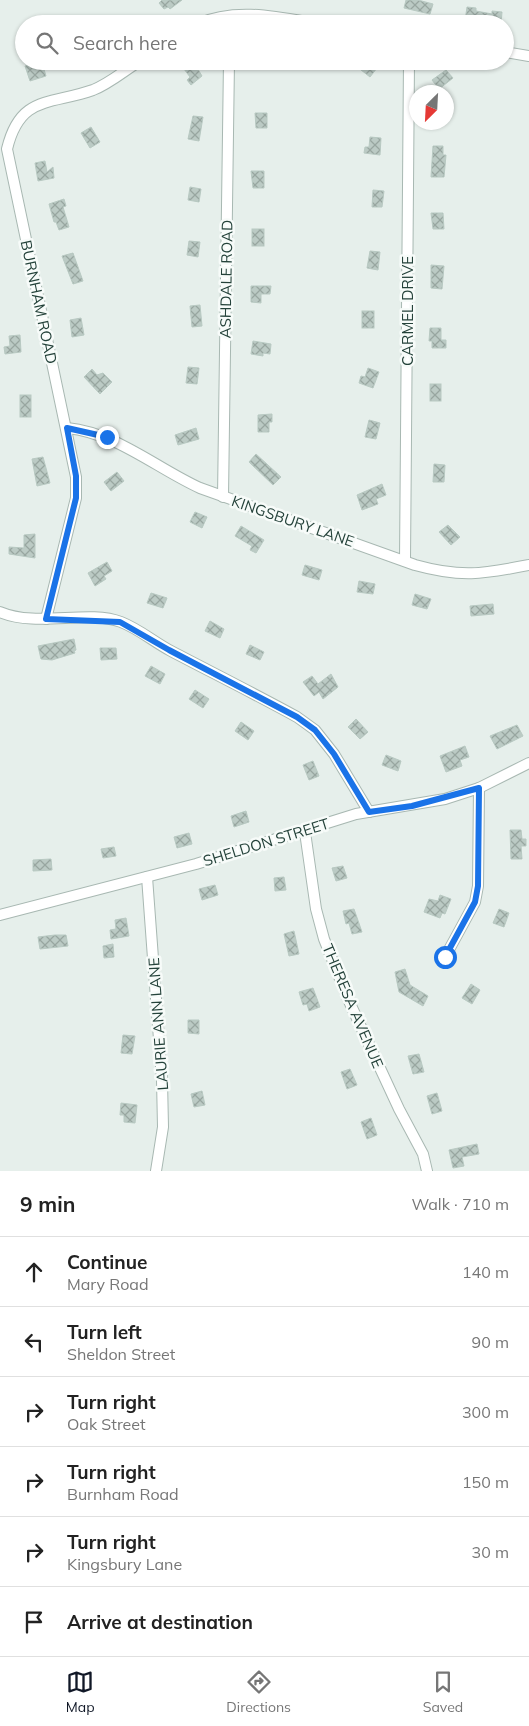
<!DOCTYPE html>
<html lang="en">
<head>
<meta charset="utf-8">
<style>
  :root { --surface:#fff; --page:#f6f6f6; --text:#222; --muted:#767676; --line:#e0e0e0; --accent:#111827 }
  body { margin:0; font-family:Mulish,sans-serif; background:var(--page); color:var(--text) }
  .compass { position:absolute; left:409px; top:85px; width:45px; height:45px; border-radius:50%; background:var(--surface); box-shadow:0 1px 4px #0004; rotate:204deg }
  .stop { position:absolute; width:15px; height:15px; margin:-11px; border:4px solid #1a73e8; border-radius:50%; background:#fff }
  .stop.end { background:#1a73e8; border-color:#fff; box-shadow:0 1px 5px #0008 }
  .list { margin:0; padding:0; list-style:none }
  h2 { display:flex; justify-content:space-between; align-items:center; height:65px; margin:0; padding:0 20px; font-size:21px }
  h2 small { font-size:16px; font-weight:400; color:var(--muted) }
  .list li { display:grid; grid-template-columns:32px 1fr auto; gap:15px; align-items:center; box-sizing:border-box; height:70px; padding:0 20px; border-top:1px solid var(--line) }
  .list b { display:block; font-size:19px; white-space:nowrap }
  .list p { margin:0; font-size:16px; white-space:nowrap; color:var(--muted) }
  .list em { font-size:16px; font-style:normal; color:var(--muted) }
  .icon { flex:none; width:28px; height:28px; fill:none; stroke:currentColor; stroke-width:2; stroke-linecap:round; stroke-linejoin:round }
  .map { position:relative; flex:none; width:529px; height:1171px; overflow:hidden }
  .search { position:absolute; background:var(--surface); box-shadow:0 1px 4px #0004; left:15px; right:15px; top:15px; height:55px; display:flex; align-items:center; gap:12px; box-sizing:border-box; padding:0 18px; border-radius:28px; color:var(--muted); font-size:19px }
  .sheet { height:485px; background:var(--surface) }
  nav { display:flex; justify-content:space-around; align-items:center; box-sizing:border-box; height:70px; border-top:1px solid var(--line); background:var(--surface); font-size:14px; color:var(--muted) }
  nav a { display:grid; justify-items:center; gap:2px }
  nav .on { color:var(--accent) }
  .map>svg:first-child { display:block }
</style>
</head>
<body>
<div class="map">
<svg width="529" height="1171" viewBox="0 0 529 1171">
  <defs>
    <pattern id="building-cross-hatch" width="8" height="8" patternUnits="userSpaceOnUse" patternTransform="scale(1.25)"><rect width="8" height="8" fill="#bbcac4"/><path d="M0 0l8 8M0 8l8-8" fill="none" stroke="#98a6a0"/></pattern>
  </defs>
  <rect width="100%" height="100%" fill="#e6efeb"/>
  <g fill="url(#building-cross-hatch)" stroke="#b8c9c2">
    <polygon points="162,0 182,0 170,9 168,7 164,9 159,3"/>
    <polygon points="406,0 418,0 433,4 430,14 404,8"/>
    <polygon points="467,7 476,8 476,11 492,14 492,11 502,12 501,24 478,24 465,21"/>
    <polygon points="193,61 202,76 191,85 187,80 190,77 184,69"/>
    <polygon points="360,61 368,61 377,68 370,77 356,66"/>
    <polygon points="33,64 34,68 43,66 46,76 30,81 25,66"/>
    <polygon points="446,70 453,78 439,89 432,80"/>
    <polygon points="255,113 267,113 267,128 256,128"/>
    <polygon points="193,116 203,117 199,141 188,139"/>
    <polygon points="91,127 100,142 90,148 81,133"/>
    <polygon points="370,137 381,138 380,155 364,153 365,147 369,147"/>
    <polygon points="433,146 443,146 443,155 446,155 444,177 431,177"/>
    <polygon points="45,161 47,172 53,167 54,178 38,181 35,163"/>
    <polygon points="251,171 264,171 264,188 253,188"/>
    <polygon points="190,187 201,189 199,202 188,200"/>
    <polygon points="373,190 384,191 382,207 372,207"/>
    <polygon points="64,199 66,206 63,207 69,227 59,230 56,222 54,222 49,204"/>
    <polygon points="431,213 443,213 444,229 433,229"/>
    <rect x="252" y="229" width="12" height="17"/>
    <polygon points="189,241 200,242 198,257 187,255"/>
    <polygon points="370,251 380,252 378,270 367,268"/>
    <polygon points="73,253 83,281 73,284 62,256"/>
    <polygon points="431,265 444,266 442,289 431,288"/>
    <polygon points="251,286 271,286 270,294 261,294 261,303 251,302"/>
    <polygon points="200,305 202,326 192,327 190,306"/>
    <rect x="362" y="311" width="12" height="17"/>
    <polygon points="81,318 84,335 72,337 70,320"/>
    <polygon points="430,328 441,328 441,340 446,340 446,348 432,348 432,341 429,341"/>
    <polygon points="20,335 21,352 5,354 4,347 10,346 9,336"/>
    <polygon points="253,341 271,344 270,354 263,353 263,356 251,354"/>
    <polygon points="188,367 199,368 197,384 186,383"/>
    <polygon points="368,368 379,372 373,388 359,383 361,376 365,377"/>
    <polygon points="92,369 97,375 103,373 112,382 100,394 84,377"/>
    <rect x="430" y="384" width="11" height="17"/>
    <rect x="20" y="395" width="11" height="22"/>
    <polygon points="272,414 272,422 269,422 269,432 258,432 258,415"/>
    <polygon points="369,420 380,423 376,439 365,437"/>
    <polygon points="196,428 199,439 178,445 175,435"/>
    <polygon points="256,454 281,477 273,485 249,462"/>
    <polygon points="43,457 50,483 37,486 32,459"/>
    <polygon points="434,464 445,465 444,482 433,482"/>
    <polygon points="117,472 124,481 111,491 104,482"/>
    <polygon points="382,484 386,495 376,499 378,504 362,510 357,495"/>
    <polygon points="195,512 207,517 202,528 190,522"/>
    <polygon points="448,525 460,537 451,545 439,532"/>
    <polygon points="241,526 264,540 256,553 250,550 252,546 235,536"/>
    <polygon points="35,534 35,558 9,554 9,547 24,548 24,535"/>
    <polygon points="107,562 112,571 104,576 106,579 95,586 88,573"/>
    <polygon points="305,565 322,570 319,580 302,575"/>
    <polygon points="359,581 375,584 373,594 357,592"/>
    <polygon points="151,593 167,598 163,608 147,603"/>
    <polygon points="415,594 431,599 427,609 412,605"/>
    <polygon points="493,604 494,614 471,616 470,606"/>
    <polygon points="210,621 224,629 220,638 205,631"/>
    <polygon points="74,639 76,650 74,651 75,653 52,660 41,659 38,646"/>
    <polygon points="250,645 264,652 260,660 246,654"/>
    <polygon points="100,648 116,648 117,659 101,660"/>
    <polygon points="151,666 165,674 160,684 145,676"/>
    <polygon points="331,674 338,687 323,699 319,692 314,696 303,682 312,676 318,684"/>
    <polygon points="195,690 209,699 203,708 189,699"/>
    <polygon points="356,719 368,732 360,739 348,727"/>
    <polygon points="241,722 254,731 248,740 235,731"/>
    <polygon points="517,725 523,736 497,749 490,736"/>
    <polygon points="465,746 469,757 460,760 462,766 446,772 440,756"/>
    <polygon points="386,755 401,761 398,771 382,765"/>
    <polygon points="313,761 319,776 309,780 303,765"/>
    <polygon points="246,811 249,822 234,827 231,816"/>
    <polygon points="510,830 521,830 522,839 526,839 526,846 521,846 522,859 511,859"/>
    <polygon points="189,833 192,844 177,848 174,837"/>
    <polygon points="114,847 116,856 103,858 101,849"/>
    <polygon points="51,859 52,870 33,871 33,860"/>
    <polygon points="343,866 347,878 336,881 332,868"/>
    <polygon points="284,877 286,890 275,891 274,878"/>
    <polygon points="215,885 218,895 202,900 199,889"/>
    <polygon points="440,895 451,899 445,914 442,913 440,918 424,912 429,899 438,901"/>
    <polygon points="354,909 362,932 352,934 349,923 346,924 343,911"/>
    <polygon points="499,909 509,913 504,927 493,923"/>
    <polygon points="126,918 129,936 111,939 110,930 116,929 115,920"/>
    <polygon points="294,931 299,954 289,956 284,934"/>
    <polygon points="55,935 66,935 68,946 40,949 38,937"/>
    <polygon points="113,944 114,957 104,958 103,946"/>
    <polygon points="405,969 410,985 428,996 423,1006 399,992 395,972"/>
    <polygon points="471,984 480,990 472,1004 462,998"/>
    <polygon points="313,988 320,1007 309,1011 307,1004 303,1005 299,992"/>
    <polygon points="188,1020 199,1020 199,1034 188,1033"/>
    <polygon points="123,1035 135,1036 132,1054 121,1053"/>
    <polygon points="419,1054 424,1072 413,1074 408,1056"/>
    <polygon points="350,1069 357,1085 347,1089 341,1072"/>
    <polygon points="202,1091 205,1105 194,1107 191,1094"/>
    <polygon points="437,1093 442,1111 432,1114 427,1096"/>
    <polygon points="121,1103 137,1105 135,1123 124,1122 124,1115 120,1115"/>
    <polygon points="371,1118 377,1135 367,1139 361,1122"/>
    <polygon points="477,1144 479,1154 462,1157 464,1166 453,1168 449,1150"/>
  </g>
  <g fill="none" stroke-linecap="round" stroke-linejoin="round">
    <g stroke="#a8b8b2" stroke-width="12">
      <g id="minor">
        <path d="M 197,24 C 237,7 277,17 318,24"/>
        <polyline points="505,52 529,56"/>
        <path d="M 67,428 C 117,433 156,468 200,488 L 415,565 C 462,578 482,574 529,565"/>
        <polyline points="223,497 229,61"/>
        <polyline points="405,561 409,61"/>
        <path d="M 0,612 C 38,628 87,609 121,622 C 139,629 154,642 171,651 C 213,673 255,694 297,717 L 315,730 L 334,754 L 369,812"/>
        <path d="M 46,619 L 76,498 L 76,477 L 7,149 C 20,95 50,105 93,90 C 109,84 125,70 140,61"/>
        <polyline points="305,832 316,909 324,939 348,999 399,1109 423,1154 427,1171"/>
        <polyline points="147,877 162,1080 163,1127 156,1171"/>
        <polyline points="0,915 196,864 356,814 445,799 479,788 529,763"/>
        <polyline points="445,957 475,902 478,886 479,788"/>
      </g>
    </g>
    <use href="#minor" stroke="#fff" stroke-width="10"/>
  </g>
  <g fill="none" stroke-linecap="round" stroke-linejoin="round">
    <polyline stroke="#1a73e8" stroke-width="6" points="107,437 67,428 76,476 76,498 46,619 120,622 169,650 297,717 315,730 334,754 369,812 412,806 479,788 478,886 475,902 445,957"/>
  </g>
  <g text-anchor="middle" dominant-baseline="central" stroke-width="5" stroke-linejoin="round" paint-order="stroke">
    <g font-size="15" fill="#24423a" stroke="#f7fbf9">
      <text transform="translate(226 279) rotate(-89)">ASHDALE ROAD</text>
      <text transform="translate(39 302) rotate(78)">BURNHAM ROAD</text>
      <text transform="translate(407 311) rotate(-90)">CARMEL DRIVE</text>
      <text transform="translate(293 521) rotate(19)">KINGSBURY LANE</text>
      <text transform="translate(266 842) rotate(-17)">SHELDON STREET</text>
      <text transform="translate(353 1006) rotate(67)">THERESA AVENUE</text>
      <text transform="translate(158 1024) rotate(-94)">LAURIE ANN LANE</text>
    </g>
  </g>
</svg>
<svg class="compass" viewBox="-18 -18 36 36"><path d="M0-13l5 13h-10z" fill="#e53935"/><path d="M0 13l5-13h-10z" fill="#767676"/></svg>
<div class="stop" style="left:445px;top:957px"></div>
<div class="stop end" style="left:107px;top:437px"></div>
<div class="search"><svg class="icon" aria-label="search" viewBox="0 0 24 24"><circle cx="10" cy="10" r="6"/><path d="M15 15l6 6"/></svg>Search here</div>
</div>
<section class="sheet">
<h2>9 min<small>Walk · 710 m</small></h2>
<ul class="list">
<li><svg class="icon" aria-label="ahead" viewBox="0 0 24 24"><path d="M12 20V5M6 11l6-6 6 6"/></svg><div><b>Continue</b><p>Mary Road</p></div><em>140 m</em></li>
<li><svg class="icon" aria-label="left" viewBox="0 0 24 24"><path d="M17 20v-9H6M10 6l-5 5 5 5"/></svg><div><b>Turn left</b><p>Sheldon Street</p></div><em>90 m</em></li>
<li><svg class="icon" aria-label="right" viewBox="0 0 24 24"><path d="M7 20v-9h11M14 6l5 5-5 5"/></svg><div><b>Turn right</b><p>Oak Street</p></div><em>300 m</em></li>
<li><svg class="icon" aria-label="right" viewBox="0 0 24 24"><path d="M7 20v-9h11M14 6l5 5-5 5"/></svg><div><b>Turn right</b><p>Burnham Road</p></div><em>150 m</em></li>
<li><svg class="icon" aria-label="right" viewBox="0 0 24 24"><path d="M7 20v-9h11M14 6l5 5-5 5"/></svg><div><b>Turn right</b><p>Kingsbury Lane</p></div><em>30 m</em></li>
<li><svg class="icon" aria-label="arrive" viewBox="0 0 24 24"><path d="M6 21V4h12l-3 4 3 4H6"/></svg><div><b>Arrive at destination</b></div></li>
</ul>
</section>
<nav>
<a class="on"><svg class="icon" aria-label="map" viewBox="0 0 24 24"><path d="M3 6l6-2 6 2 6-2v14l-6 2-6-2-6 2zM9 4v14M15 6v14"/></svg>Map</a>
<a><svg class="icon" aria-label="directions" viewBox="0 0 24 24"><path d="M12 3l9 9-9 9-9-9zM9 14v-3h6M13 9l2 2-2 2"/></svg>Directions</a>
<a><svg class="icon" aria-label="saved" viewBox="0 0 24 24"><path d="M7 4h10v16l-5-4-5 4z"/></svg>Saved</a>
</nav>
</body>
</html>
